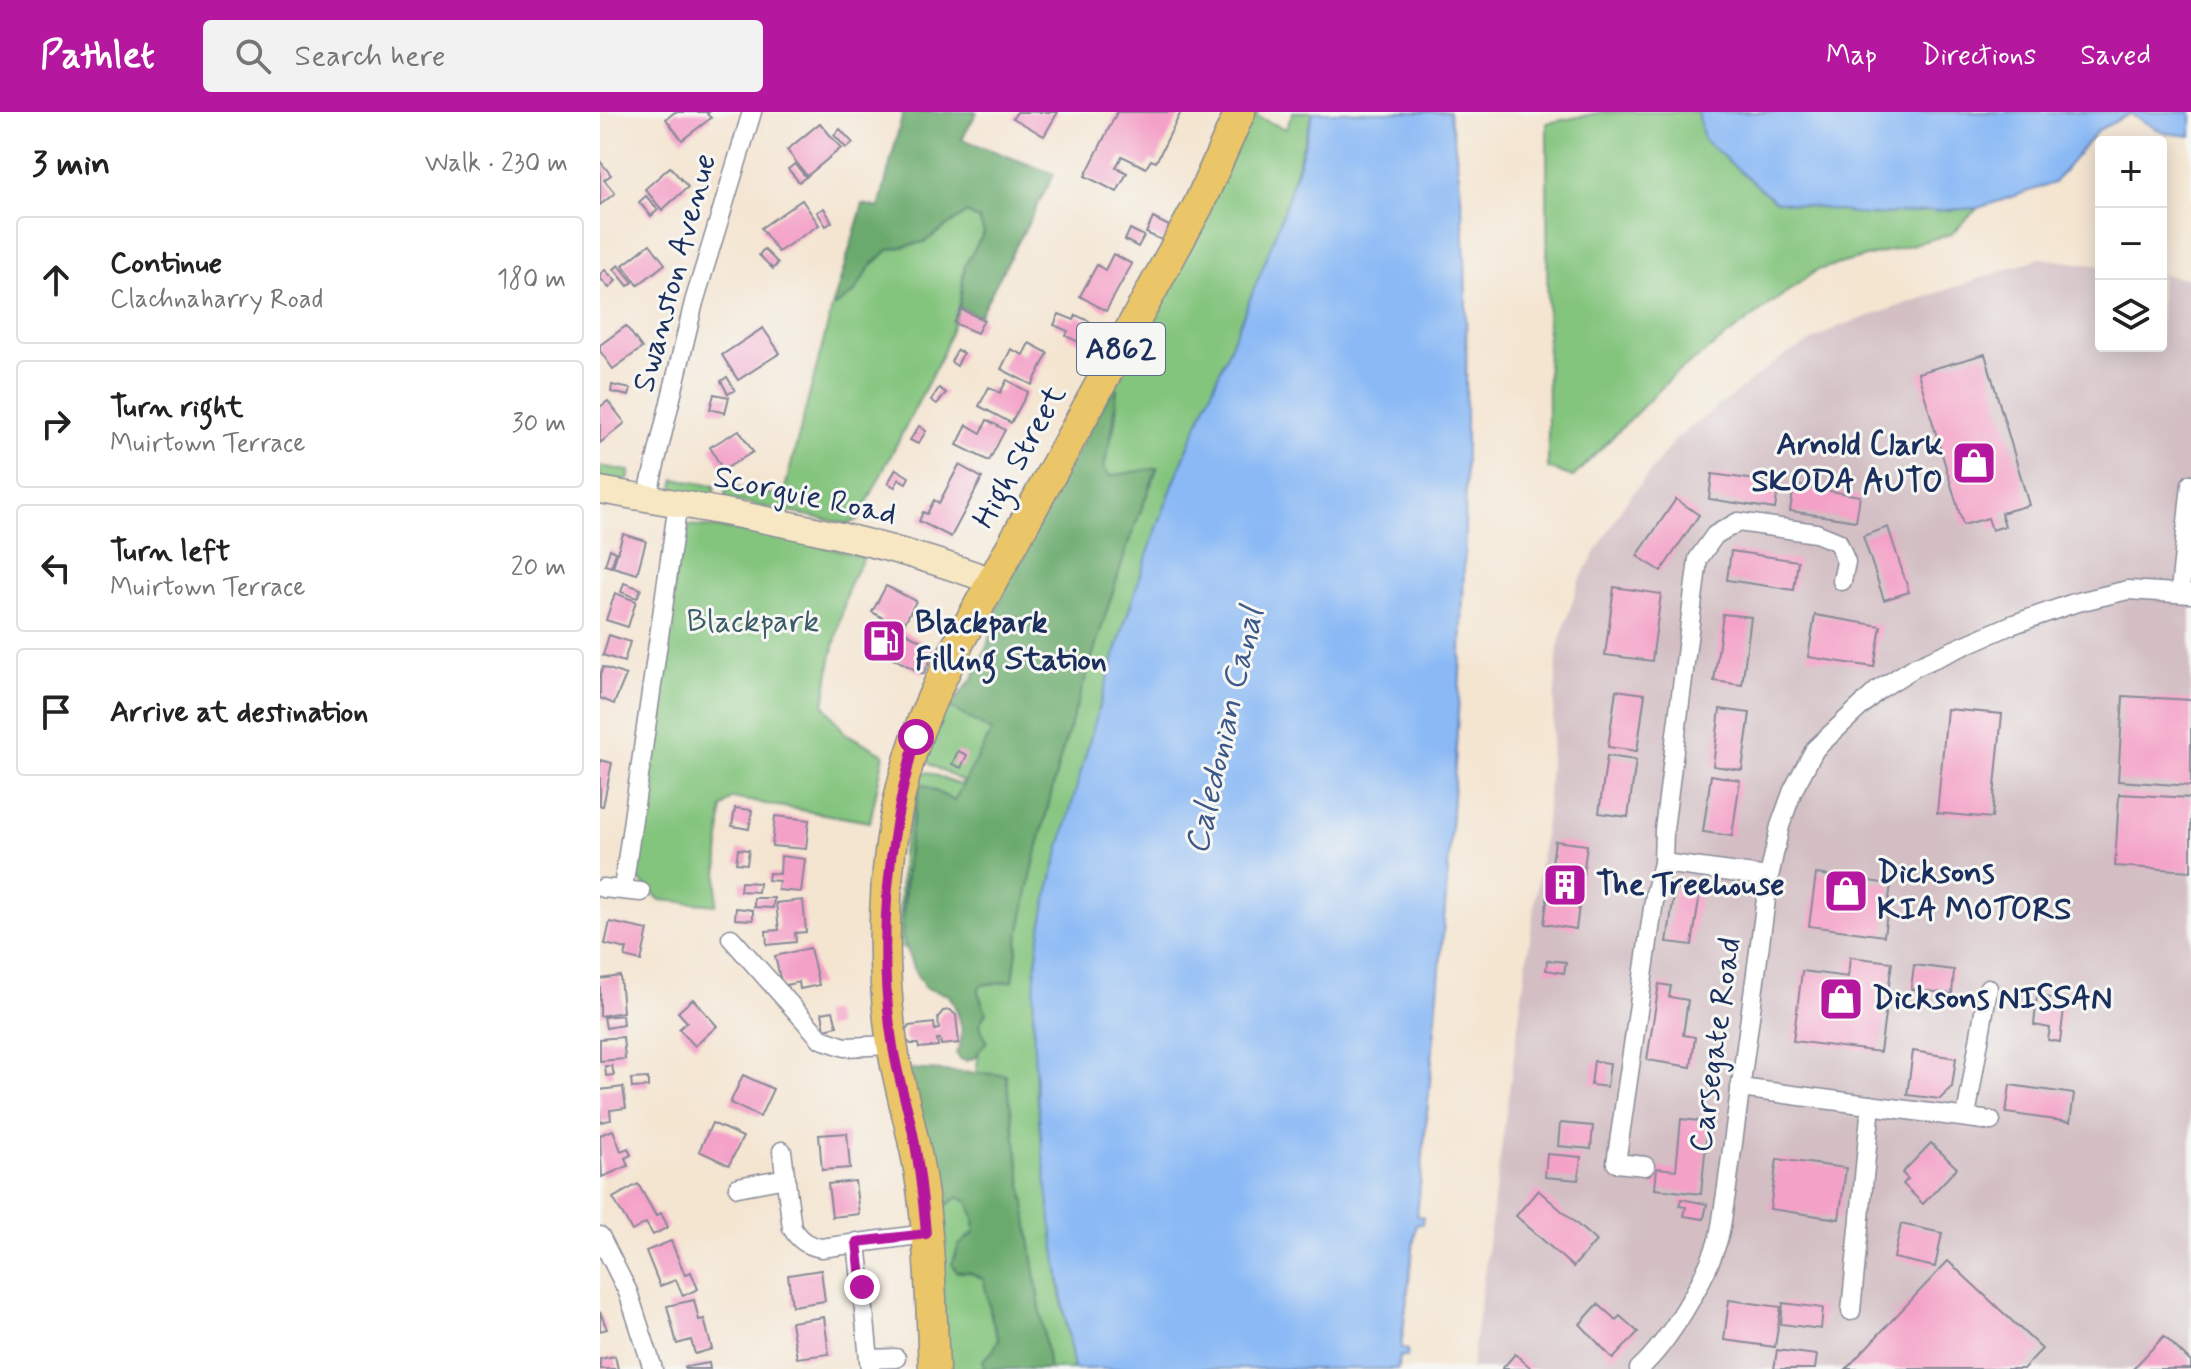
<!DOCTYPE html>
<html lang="en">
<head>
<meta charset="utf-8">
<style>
  :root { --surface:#fff; --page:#f2f2f2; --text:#222; --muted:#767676; --line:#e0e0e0; --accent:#b5179e }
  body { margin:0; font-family:Mynerve,sans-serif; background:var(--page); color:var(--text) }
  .controls { position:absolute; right:24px; top:24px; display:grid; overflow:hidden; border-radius:8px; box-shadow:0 4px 20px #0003 }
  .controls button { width:72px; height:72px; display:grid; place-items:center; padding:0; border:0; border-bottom:2px solid var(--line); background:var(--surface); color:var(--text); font:40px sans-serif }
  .stop { position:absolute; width:24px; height:24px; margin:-18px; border:6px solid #b5179e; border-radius:50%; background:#fff }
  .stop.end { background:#b5179e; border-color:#fff; box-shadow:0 2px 8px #0008 }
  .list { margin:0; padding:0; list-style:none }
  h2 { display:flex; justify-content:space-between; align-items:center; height:104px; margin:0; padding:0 32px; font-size:34px }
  h2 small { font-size:26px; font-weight:400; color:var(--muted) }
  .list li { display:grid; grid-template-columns:52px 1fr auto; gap:24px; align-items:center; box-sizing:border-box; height:128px; margin:0 16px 16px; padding:0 16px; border:2px solid var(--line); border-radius:8px }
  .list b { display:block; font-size:30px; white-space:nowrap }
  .list p { margin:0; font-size:26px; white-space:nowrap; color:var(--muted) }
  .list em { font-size:26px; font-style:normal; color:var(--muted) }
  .icon { flex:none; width:44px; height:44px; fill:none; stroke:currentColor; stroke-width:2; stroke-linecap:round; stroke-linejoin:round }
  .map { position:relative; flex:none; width:1591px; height:1257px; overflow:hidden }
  header { display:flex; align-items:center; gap:48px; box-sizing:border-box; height:112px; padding:0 40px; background:var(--accent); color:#fff }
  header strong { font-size:38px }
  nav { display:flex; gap:44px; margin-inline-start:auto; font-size:28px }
  .search { width:560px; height:72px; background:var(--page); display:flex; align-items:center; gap:20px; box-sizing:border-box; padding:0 28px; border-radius:8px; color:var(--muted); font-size:30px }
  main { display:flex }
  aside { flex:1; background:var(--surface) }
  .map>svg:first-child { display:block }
</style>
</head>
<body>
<header>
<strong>Pathlet</strong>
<div class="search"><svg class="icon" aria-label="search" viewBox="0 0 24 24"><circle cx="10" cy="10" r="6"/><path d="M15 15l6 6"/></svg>Search here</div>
<nav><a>Map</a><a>Directions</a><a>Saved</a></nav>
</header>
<main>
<aside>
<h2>3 min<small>Walk · 230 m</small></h2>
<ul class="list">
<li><svg class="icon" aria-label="ahead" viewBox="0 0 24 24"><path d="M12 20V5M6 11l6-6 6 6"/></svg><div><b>Continue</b><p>Clachnaharry Road</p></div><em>180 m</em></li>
<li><svg class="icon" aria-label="right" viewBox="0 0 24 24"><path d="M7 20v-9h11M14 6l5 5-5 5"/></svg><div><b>Turn right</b><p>Muirtown Terrace</p></div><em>30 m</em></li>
<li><svg class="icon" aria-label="left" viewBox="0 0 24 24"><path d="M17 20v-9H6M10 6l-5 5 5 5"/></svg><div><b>Turn left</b><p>Muirtown Terrace</p></div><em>20 m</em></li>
<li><svg class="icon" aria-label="arrive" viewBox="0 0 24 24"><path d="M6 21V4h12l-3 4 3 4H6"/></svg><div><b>Arrive at destination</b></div></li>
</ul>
</aside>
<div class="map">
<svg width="1591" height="1257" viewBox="0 0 1591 1257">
  <rect width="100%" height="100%" fill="#f6f6f2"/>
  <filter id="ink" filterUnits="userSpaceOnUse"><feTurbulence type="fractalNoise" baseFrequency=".0125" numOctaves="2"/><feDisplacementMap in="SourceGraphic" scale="16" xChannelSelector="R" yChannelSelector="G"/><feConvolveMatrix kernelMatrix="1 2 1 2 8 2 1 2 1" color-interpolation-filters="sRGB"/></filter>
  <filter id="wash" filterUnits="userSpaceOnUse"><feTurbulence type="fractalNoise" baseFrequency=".006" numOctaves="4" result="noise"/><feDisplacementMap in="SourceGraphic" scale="32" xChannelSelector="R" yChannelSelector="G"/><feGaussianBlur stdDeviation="1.8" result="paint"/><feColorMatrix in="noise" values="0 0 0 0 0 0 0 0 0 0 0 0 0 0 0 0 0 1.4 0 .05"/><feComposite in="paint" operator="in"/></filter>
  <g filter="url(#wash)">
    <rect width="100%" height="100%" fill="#f4e5d1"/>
    <polygon fill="#d2bec3" points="1440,146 1501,154 1501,234 1561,234 1561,162 1591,167 1591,1257 871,1257 946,709 958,535 979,469 1024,392 1077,326 1182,245 1238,215"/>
    <g fill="#84c57e" stroke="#507a6e" stroke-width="2">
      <path d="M 653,0 L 657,0 L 657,5 L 686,17 L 693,0 L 713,0 L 675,127 L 574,370 L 523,516 L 455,754 L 444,807 L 436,850 L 433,903 L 436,979 L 461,1183 L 474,1257 L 449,1257 L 406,963 L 376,961 L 379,938 L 387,929 L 378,913 L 386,900 L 378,880 L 380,873 L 413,869 L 419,823 L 435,746 L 461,643 L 528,432 L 557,357 L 509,364 L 504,356 C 508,332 524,298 513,275 Z"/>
      <polygon points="1003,0 1098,0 1104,28 1267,103 1378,96 1351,122 1217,158 1074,263 973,365 948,356 947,11"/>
      <polygon points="366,101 379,107 384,121 365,153 359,196 342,243 258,408 248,412 125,387 126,375 183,384 232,196 254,181 270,155 288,138 324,130"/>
      <polygon points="0,354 29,359 29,366 20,369 0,367"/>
      <polygon points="75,367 115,374 113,384 79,380 73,374"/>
      <polygon points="90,413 177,423 264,445 249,472 231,547 224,593 245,621 284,642 270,710 132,686 122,696 116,793 60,788 34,763 76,453 83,428"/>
      <path d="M 349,595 L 392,619 L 354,689 L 324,673 L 320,674 C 311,711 294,805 308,838 L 298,834 L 302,741 L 320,662 L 328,660 L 359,673 L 362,669 L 331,653 L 324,644 L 340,600 Z"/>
      <path d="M 358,1085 L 368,1089 L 374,1106 L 375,1120 L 367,1125 L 369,1160 L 383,1167 C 390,1187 389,1208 399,1227 L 393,1239 L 382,1249 L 385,1257 L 351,1257 L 344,1230 L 337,1097 L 341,1097 Z"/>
    </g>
    <g fill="#6baa6d" stroke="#436c66" stroke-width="2">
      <polygon points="303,0 377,0 362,27 454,62 379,204 359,196 365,153 384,121 379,107 366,101 324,130 288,138 270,155 254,181 232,196 263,92 279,96"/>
      <path d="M 513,275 L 517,277 L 514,309 L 504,356 L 509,364 L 557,356 L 528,432 L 461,643 L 435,746 L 419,823 L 413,869 L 381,873 L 378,880 L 386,900 L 379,913 L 387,929 L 374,946 L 366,949 L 360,947 L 356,941 C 368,922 359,901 349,883 L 325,876 L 313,856 L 302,824 L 308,734 L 320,674 L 324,673 L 354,689 L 392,619 L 349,595 L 373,566 L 387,534 L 403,476 Z"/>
      <path d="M 309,957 L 406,963 L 449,1257 L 385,1257 L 382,1249 L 393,1239 L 399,1227 C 389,1208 390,1187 383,1167 L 369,1160 L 357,1160 L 352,1152 L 359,1133 L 375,1120 L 374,1106 L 368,1089 L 359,1085 L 341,1097 L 337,1097 Z"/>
    </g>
    <g fill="#8ab9f5" stroke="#5274aa" stroke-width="2">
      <path d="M 713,0 L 849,0 C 870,105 866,212 866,319 C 866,582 843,843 817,1104 L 823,1105 L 822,1112 L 816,1112 L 801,1236 L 808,1238 L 807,1245 L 800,1244 L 798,1257 L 474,1257 C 462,1186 451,1115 443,1043 C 436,980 430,916 436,853 C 442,793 461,732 477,674 C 505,571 536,468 575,368 C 623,246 682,128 713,0 Z"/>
      <polygon points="1098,0 1591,0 1591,24 1564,21 1530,2 1498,18 1454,71 1378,96 1267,103 1175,89 1104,28"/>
    </g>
    <g id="blocks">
      <g fill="#f4a1c7">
        <polygon points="75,0 109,0 107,2 111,6 82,28 66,7"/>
        <polygon points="417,0 458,0 444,24 413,6"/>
        <polygon points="517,0 581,0 556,50 551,48 546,56 522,44 516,55 527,61 517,80 485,64"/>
        <polygon points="220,11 241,36 207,64 187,38"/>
        <polygon points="240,17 253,31 246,36 234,23"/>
        <polygon points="0,49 11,63 4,68 15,81 0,93"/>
        <polygon points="195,52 206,65 199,70 188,57"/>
        <polygon points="70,55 88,75 62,98 45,77"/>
        <polygon points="46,84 58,98 51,104 39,90"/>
        <polygon points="202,88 219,113 178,140 161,116"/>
        <polygon points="224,96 232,110 226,114 217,100"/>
        <polygon points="553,106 573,116 566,130 546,121"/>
        <polygon points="530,117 544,124 538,135 525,128"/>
        <polygon points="50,132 65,152 38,173 23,153"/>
        <polygon points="164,137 178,151 173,157 159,143"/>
        <polygon points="513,142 532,152 506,199 480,184 497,153 505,158"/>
        <polygon points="19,153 33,170 28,174 14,157"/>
        <polygon points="5,158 16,169 9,176 0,166 0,162"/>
        <polygon points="361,197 384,208 377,221 354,211"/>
        <polygon points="459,202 474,208 476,203 497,213 487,234 466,224 468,219 454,213"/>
        <polygon points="26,214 42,236 13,257 0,239 0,233"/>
        <polygon points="163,216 180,241 138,268 122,243"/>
        <polygon points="429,231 448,241 432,273 401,257 411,237 423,243"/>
        <polygon points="357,238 363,241 357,254 351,250"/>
        <polygon points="1385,242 1429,393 1401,401 1405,414 1392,418 1388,406 1363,413 1318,261"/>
        <polygon points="127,265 135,278 128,282 121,269"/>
        <polygon points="407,268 428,280 411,311 379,294 389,275 400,281"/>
        <polygon points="12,273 31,277 29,284 11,280"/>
        <polygon points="339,276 346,281 337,292 331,288"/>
        <polygon points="114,282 129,285 125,301 110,297"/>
        <polygon points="8,289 25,311 0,331 0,295"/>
        <polygon points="387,308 405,318 389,349 357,333 367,313 381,321"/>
        <polygon points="319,314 326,319 318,332 310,328"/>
        <polygon points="139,318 153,340 123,358 110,335"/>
        <polygon points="359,353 382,366 351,425 319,409 323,400 327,402 334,388 339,391"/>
        <polygon points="296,357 309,365 306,371 299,367 295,375 288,371"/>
        <polygon points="1112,362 1179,371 1175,397 1109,387"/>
        <polygon points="1194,373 1260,384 1256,409 1190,399"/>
        <polygon points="1076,387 1099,403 1061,459 1037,444"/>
        <polygon points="1288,415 1309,480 1284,488 1263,424"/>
        <polygon points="23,422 46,429 37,462 13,455"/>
        <polygon points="10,437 16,440 11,455 5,453"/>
        <polygon points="1131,439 1198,449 1194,478 1127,468"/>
        <polygon points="24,471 41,477 37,486 21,480"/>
        <polygon points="286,474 316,489 301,518 336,537 323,562 268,533 283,506 272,500"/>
        <polygon points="1014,475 1061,482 1052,549 1005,543"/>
        <polygon points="15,481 36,489 28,515 6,508"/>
        <polygon points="1123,502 1151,505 1142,573 1114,569"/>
        <polygon points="1215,503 1281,514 1274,555 1208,545"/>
        <polygon points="9,523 30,530 24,550 3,543"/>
        <polygon points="3,555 26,563 14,592 0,586 0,563"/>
        <polygon points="1016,578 1045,582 1037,639 1008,635"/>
        <polygon points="1523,584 1591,588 1591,674 1518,669"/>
        <polygon points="1120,597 1150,601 1142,658 1113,654"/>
        <polygon points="1347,597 1402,602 1392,706 1337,701"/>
        <polygon points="358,639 367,643 361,656 352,652"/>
        <polygon points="1007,644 1036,648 1028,705 999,701"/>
        <polygon points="0,648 12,651 3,694 0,694"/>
        <polygon points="1111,663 1140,668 1132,724 1103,720"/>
        <polygon points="1519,682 1591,686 1591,759 1515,754"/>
        <polygon points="135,696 152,698 149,717 132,714"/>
        <polygon points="175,704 209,708 206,737 172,734"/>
        <polygon points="955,729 987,733 976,817 944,812"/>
        <polygon points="138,737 149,738 147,752 136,751"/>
        <polygon points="181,744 205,747 201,780 178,778 179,769 168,768 169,761 180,762"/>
        <polygon points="1216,762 1291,772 1284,824 1209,814"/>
        <polygon points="141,770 159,771 158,780 140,779"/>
        <polygon points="1075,777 1100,781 1092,833 1067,830"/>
        <polygon points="154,786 174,786 173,796 154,795"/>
        <polygon points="203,788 206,820 195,821 196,830 167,833 166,819 179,818 176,791"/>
        <polygon points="136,796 153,798 153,808 135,807"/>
        <polygon points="10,810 48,818 41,849 25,845 27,837 5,832"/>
        <polygon points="210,836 219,873 200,877 199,870 182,874 175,844"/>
        <polygon points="1250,845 1292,850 1280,940 1193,929 1202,859 1248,865"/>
        <polygon points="947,848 966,850 964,861 946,858"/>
        <polygon points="1314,853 1354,858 1352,882 1311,877"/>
        <polygon points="20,864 23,900 0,904 0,867"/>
        <polygon points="1059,872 1071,874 1069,885 1088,888 1083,923 1095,925 1091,955 1047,948"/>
        <polygon points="1437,884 1465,888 1460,930 1448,928 1450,916 1434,913"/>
        <polygon points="93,887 117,914 95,934 79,917 87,910 78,900"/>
        <polygon points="350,898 356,903 359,931 341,933 340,927 337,927 338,934 319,936 318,932 311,932 305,927 305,920 309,914 334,911 335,918 339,917 338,905 343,899"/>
        <polygon points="233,899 237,914 225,917 222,901"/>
        <polygon points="22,903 23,913 6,916 4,905"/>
        <polygon points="23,925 25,947 0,949 0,927"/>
        <polygon points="1313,939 1356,946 1352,975 1340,987 1307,983"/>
        <polygon points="994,949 1010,951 1007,975 991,973"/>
        <polygon points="5,954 12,954 14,963 6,964"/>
        <polygon points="143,963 173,977 160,1005 130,991"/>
        <polygon points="48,966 48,975 32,976 31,967"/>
        <polygon points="1410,973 1474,982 1470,1010 1406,1001"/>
        <polygon points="23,975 26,996 10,998 11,1008 0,1010 0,978"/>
        <polygon points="1081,1007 1108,1010 1101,1082 1055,1077 1057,1056 1076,1058"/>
        <polygon points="112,1011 143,1025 129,1053 99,1039"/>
        <polygon points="960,1011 993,1014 991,1037 958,1034"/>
        <polygon points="13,1018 21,1039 28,1036 31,1043 25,1046 28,1054 2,1065 0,1023"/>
        <polygon points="247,1021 250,1056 222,1058 219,1023"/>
        <polygon points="1331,1031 1357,1056 1323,1092 1303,1072 1308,1067 1302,1061"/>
        <polygon points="947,1042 981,1045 978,1068 945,1065"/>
        <polygon points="1177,1047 1246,1056 1239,1107 1170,1097"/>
        <polygon points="255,1069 259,1102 232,1105 228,1072"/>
        <polygon points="38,1072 56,1104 61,1101 68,1115 53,1123 46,1111 32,1119 13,1086"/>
        <polygon points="938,1078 996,1129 973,1155 916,1104"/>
        <polygon points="1081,1087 1107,1092 1104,1107 1084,1104 1086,1095 1079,1094"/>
        <polygon points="1301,1112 1342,1121 1335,1155 1294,1146"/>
        <polygon points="71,1129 85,1163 91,1160 98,1177 83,1184 76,1168 60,1174 46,1139"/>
        <polygon points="1348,1149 1442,1237 1423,1257 1246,1257"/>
        <polygon points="221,1158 225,1189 192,1194 188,1163"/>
        <polygon points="94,1188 99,1208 104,1207 112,1237 95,1242 91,1228 77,1232 67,1194"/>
        <polygon points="1129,1188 1181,1195 1175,1235 1124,1228"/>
        <polygon points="1183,1191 1223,1196 1221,1217 1181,1212"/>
        <polygon points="998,1192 1016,1208 1020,1204 1038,1220 1013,1247 980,1212"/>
        <polygon points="0,1200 7,1217 0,1219"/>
        <polygon points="224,1205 229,1242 197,1246 191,1210"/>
        <polygon points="1564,1224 1591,1250 1591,1257 1533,1257"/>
        <polygon points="1177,1238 1217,1243 1215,1257 1174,1257"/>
        <polygon points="915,1242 932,1257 902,1257"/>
        <polygon points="15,1244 18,1257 0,1257 0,1247"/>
        <polygon points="109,1251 110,1257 85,1257 85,1255"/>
      </g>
    </g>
  </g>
  <g filter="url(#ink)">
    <use href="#blocks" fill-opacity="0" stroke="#888a98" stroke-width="2"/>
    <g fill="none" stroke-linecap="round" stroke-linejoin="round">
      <g stroke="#888a98" stroke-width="21">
        <g id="street">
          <polyline points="47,386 94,190 152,0"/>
          <polyline points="1580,479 1591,372"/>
          <polyline points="1063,751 1169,765"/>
          <polyline points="3,776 41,780"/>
          <polyline points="23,777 78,391"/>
          <polyline points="131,826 221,927 245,935 292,933"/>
          <polyline points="1140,976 1391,1009"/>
          <polyline points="1366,1005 1388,876"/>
          <path d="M 182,1039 L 192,1116 C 199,1128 206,1133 221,1136 L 326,1122"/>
          <polyline points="1045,1054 1016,1051 1055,782 1063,751 1064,718 1098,447 1115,423 1138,410 1216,421 1238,430 1246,450 1242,469"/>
          <polyline points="138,1075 186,1066"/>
          <polyline points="0,1124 28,1180 53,1257"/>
          <polyline points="257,1130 270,1257"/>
          <polyline points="1251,1199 1271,993"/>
          <polyline points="269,1247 296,1246"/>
          <path d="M 1039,1257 C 1069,1230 1104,1170 1117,1131 C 1122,1116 1123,1098 1126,1082 L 1169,765 L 1180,714 L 1193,678 L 1215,637 L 1278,578 L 1317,554 L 1411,513 L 1474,491 L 1528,478 L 1591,482"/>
        </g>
      </g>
      <g stroke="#888a98" stroke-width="29">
        <path id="secondary" d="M 0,378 C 132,401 266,422 392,469"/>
      </g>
      <g stroke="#888a98" stroke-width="33">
        <path id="primary" d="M 334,1257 C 331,1193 330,1126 320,1063 C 313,1018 299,976 292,932 C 278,832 283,720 317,624 C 328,592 344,561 359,530 L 598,94 L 640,0"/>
      </g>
      <use href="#street" stroke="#fff" stroke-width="18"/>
      <use href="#secondary" stroke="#f7e8c3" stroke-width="26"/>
      <use href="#primary" stroke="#eac669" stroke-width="30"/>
    </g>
  </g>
  <g fill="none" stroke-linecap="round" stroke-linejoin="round" filter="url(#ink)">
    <path stroke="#b5179e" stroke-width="10" d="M 262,1175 L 257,1130 L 326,1122 C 323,1085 319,1049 311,1012 C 305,986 297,961 293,935 C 276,832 288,724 316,625"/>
  </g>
  <defs>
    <g id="shop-square" transform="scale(2.3)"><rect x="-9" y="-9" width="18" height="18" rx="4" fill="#b5179e" stroke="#f6f6f2"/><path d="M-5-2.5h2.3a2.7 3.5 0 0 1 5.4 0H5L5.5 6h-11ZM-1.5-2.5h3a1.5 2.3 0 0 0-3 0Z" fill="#fff"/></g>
    <g id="fuel-square" transform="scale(2.3)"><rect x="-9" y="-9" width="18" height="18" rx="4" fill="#b5179e" stroke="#f6f6f2"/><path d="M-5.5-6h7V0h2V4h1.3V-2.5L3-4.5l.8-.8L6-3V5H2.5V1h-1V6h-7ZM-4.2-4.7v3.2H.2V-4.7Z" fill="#fff"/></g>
    <g id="building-square" transform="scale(2.3)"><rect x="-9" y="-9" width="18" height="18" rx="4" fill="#b5179e" stroke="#f6f6f2"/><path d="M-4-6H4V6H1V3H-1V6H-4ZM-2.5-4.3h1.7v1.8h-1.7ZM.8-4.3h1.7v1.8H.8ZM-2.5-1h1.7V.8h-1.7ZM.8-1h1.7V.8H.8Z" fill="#fff"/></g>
  </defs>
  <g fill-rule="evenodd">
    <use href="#shop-square" x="1374" y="351"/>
    <use href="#fuel-square" x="284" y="529"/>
    <use href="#building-square" x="965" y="773"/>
    <use href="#shop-square" x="1246" y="779"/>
    <use href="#shop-square" x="1241" y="887"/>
  </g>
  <g text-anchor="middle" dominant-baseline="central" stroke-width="6" stroke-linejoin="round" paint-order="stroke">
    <rect fill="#f6f6f2" stroke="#5d6b8a" stroke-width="2" x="477" y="211" width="88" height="52" rx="6"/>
    <g font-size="30" font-weight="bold" fill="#1b2f5e">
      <text x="521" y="237">A862</text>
    </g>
    <g font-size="32" fill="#1b2f5e" stroke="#f6f6f2">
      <text transform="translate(75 161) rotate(-75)">Swanston Avenue</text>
      <text transform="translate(420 345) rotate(-61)">High Street</text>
      <text transform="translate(205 384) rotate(12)">Scorguie Road</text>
      <text transform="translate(1116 933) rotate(-82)">Carsegate Road</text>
    </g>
    <g font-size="32" font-weight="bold" fill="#1b2f5e" stroke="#f6f6f2" text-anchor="start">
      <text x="1343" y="333" text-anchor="end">Arnold Clark<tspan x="1343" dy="37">SKODA AUTO</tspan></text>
      <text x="315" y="511">Blackpark<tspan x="315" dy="37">Filling Station</tspan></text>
      <text x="1277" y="761">Dicksons<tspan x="1277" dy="37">KIA MOTORS</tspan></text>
      <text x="996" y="773">The Treehouse</text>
      <text x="1272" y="887">Dicksons NISSAN</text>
    </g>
    <g font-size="32" fill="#3a5c68" stroke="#f6f6f2">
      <text x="153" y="510">Blackpark</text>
    </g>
    <g font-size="34" font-style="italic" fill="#3c588b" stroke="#f6f6f2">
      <text transform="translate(625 619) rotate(-77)">Caledonian Canal</text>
    </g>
  </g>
</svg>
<div class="controls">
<button>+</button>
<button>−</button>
<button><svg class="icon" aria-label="layers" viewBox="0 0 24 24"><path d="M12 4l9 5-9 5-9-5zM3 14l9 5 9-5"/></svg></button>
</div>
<div class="stop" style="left:316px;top:625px"></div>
<div class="stop end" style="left:262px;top:1175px"></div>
</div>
</main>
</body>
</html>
